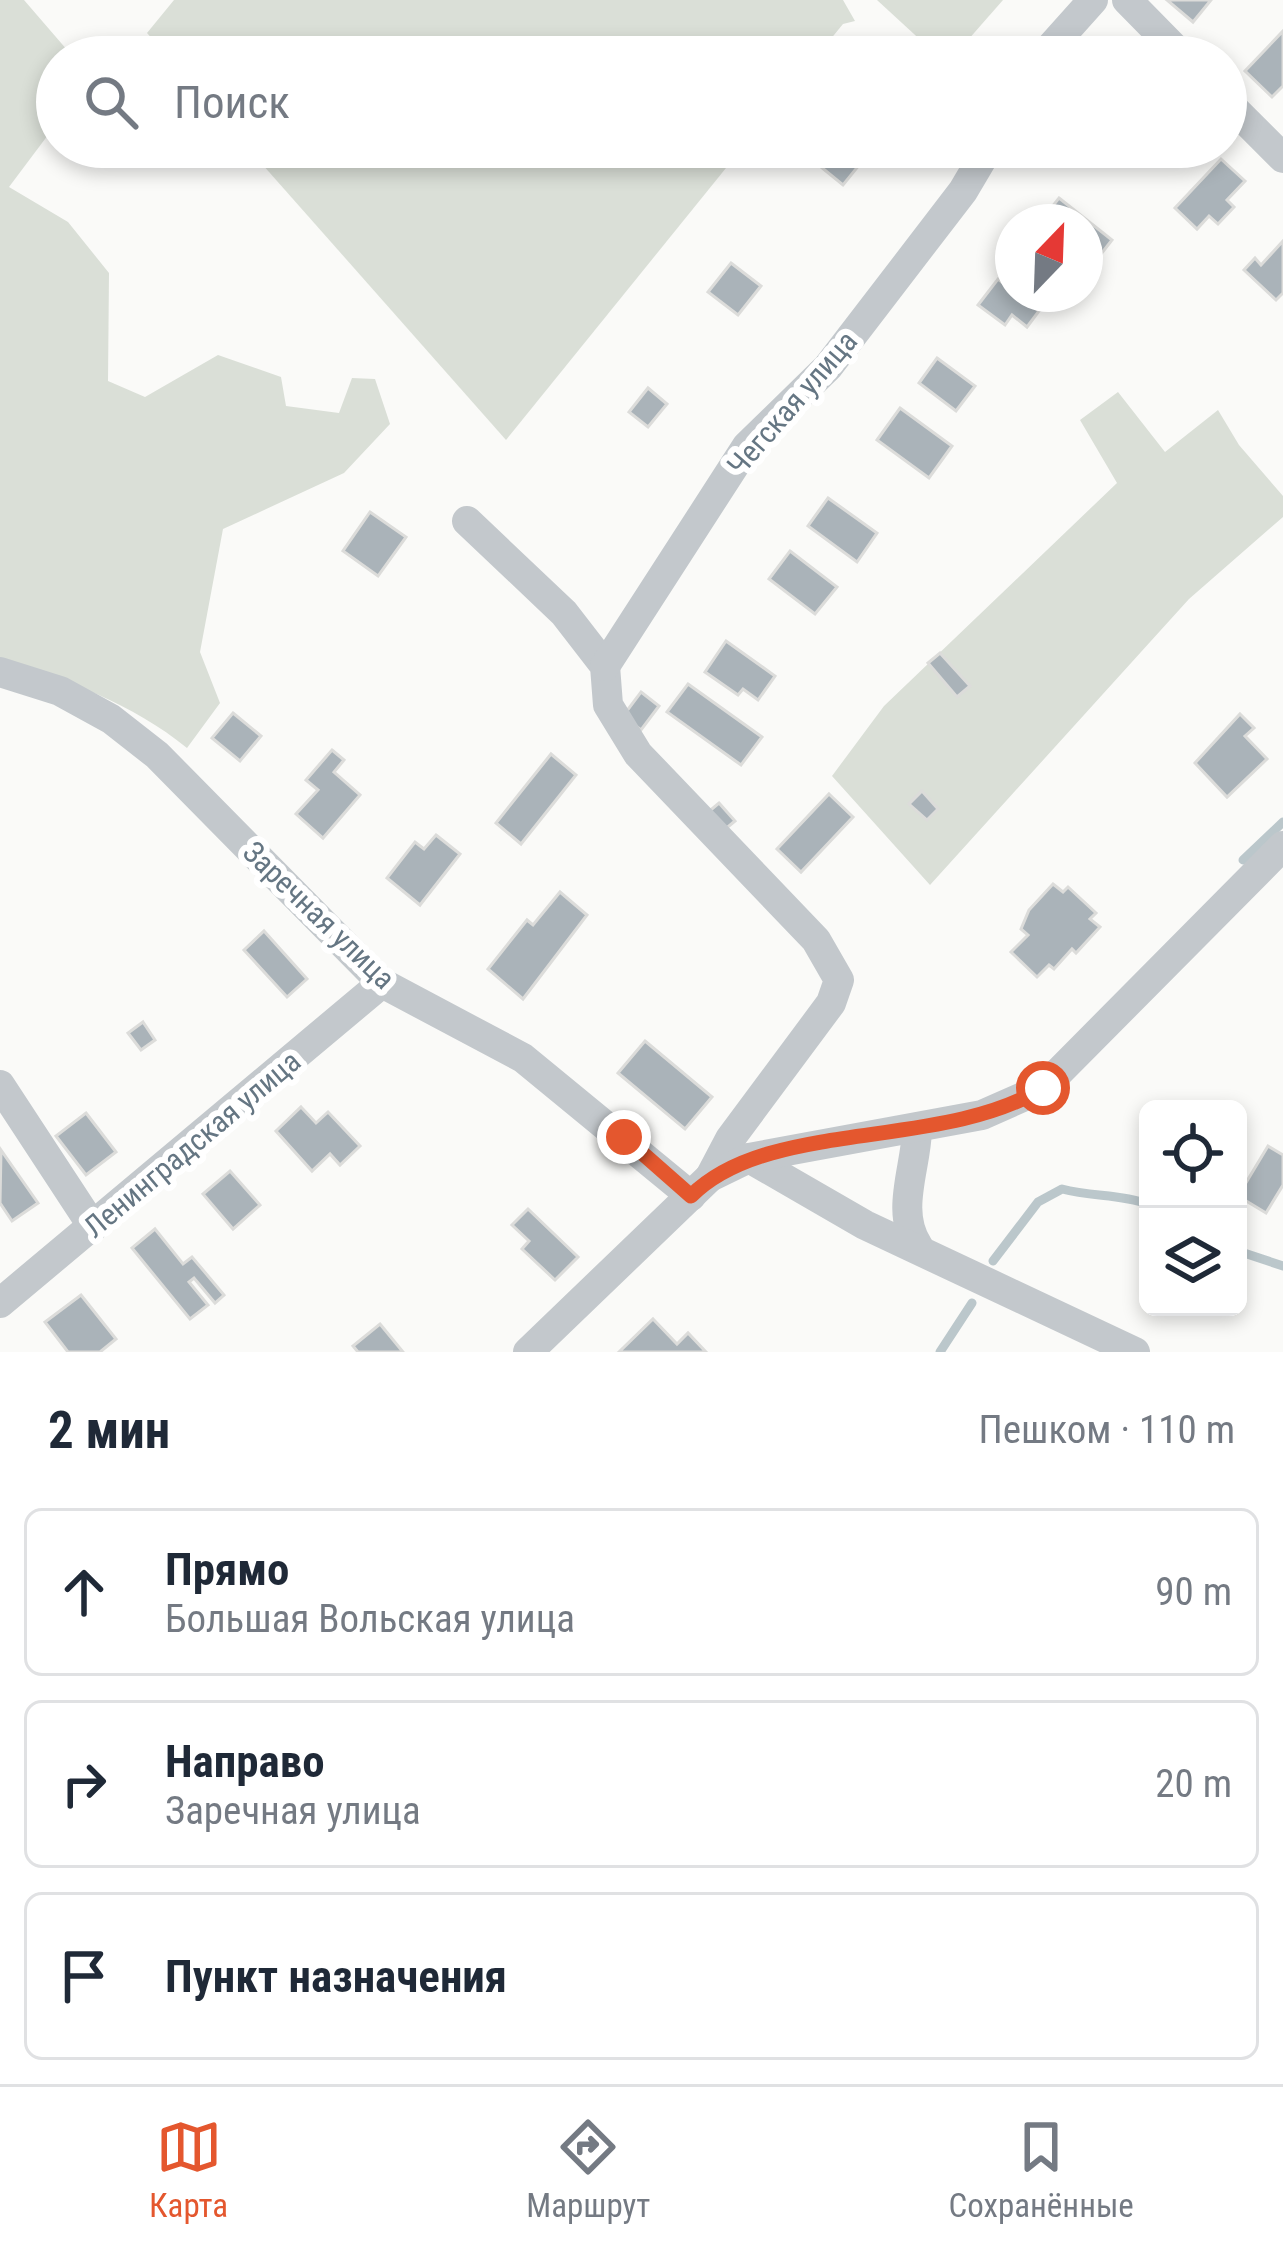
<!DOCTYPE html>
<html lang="ru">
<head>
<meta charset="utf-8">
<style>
  :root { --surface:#fff; --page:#f2f2f3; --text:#1f2937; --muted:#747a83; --line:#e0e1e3; --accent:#e4572e }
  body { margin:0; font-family:"Roboto Condensed",sans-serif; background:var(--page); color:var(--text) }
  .controls { position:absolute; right:36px; bottom:36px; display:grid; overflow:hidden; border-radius:18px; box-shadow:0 6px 18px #0003 }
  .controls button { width:108px; height:108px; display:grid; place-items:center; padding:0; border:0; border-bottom:3px solid var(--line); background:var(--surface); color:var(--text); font:60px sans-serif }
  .compass { position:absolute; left:995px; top:204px; width:108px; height:108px; border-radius:50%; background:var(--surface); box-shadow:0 6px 18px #0003; rotate:23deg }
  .stop { position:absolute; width:36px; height:36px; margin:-27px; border:9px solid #e4572e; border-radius:50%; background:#fff }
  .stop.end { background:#e4572e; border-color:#fff; box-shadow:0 3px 12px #0008 }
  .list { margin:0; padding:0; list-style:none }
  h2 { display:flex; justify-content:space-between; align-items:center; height:156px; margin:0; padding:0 48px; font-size:51px }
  h2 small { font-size:39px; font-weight:400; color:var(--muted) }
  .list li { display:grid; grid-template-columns:78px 1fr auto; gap:36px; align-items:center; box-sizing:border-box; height:168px; margin:0 24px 24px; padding:0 24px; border:3px solid var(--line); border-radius:18px }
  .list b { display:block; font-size:45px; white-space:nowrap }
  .list p { margin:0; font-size:39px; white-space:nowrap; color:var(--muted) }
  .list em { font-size:39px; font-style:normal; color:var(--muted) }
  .icon { flex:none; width:66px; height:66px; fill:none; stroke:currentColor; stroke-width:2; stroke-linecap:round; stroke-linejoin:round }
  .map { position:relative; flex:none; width:1283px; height:1352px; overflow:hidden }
  .search { position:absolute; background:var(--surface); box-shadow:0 6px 18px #0003; left:36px; right:36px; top:36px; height:132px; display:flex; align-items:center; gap:30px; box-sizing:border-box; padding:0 42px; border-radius:66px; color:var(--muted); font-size:45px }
  .sheet { height:732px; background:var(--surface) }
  nav { display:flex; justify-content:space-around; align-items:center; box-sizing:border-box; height:168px; border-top:3px solid var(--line); background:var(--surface); font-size:33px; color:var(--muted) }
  nav a { display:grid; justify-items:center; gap:6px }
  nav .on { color:var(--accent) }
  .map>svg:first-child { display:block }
</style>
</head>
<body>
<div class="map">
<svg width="1283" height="1352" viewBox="0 0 1283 1352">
  <rect width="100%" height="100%" fill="#fafaf8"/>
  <g fill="#dadfd7">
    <path d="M 0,0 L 24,0 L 68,51 L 68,57 L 57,57 L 57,123 L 9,187 L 68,222 L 109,273 L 108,381 L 145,397 L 218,355 L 281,377 L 286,406 L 339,413 L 352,378 L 375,379 L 390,424 L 344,473 L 223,529 L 200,652 L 220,703 L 187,748 C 133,704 67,679 0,661 Z"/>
    <polygon points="174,0 843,0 855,21 843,24 816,57 168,57 147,33"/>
    <polygon points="877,0 1003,0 953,57 939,57"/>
    <polygon points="247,147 743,147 506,440"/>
    <polygon points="1118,392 1165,452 1218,410 1239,445 1283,496 1283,517 1189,599 930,885 832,776 884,706 1117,483 1080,420"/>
  </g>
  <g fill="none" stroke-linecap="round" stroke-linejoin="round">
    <g stroke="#bbc7cb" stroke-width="9">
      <polyline points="1243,860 1283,822"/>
      <polyline points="1238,1251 1283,1266"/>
      <path d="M 993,1261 L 1038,1202 L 1062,1189 C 1092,1197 1119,1194 1148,1204"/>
      <polyline points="940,1352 972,1303"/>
    </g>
  </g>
  <g fill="#aab3b9" stroke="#dcdcda" stroke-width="3">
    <polygon points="1167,0 1211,0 1193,22"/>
    <polygon points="1283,31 1283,86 1272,97 1245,71"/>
    <polygon points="837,147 873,148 843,185 821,167"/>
    <polygon points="1119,147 1150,147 1136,163"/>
    <polygon points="1221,159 1245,181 1227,200 1234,207 1218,224 1209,216 1197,229 1175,208"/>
    <polygon points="1059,198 1112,240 1090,268 1085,264 1085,222 1040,222"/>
    <polygon points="1283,241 1283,293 1276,300 1244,270 1255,258 1261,265"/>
    <polygon points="731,263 761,286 738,315 708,292"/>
    <polygon points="998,279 1039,311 1027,327 1012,315 1005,325 978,305"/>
    <polygon points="937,358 975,386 956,411 919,383"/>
    <polygon points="648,388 667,404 648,427 629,412"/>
    <polygon points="900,408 952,446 929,478 877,440"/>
    <polygon points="828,498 877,533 857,562 808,526"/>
    <polygon points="370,512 406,537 378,576 343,551"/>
    <polygon points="790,551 837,587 815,614 769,579"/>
    <polygon points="726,641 775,676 758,700 743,689 738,695 705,672"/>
    <polygon points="940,653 970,686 957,697 928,663"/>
    <polygon points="688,684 762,737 741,765 667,712"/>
    <polygon points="641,692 659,706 641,730 623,716"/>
    <polygon points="233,713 261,736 240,761 212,738"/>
    <polygon points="1240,714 1254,728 1245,736 1267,759 1227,797 1195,763"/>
    <polygon points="332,750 344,760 334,772 360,795 323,838 296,814 318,790 306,780"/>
    <polygon points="551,754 576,775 521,844 496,823"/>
    <polygon points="922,791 938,809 927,820 909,804"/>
    <polygon points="829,794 853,817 801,872 777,849"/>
    <polygon points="719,803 735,821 723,831 707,813"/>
    <polygon points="436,835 460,854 420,905 387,878 415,842 424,849"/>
    <polygon points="1053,884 1063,892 1068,887 1096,913 1090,919 1100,927 1076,953 1072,949 1054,969 1049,965 1037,977 1011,952 1028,935 1021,929 1029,910"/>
    <polygon points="560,892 587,915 523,999 488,969 527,920 533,925"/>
    <polygon points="264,931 307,979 287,997 244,950"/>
    <polygon points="143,1022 155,1040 141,1050 128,1033"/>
    <polygon points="645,1041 712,1097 685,1129 618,1073"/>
    <polygon points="301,1107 316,1123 328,1112 360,1146 340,1165 330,1154 312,1171 276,1131"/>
    <polygon points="86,1113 116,1152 86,1175 56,1136"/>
    <polygon points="1268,1146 1283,1155 1283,1185 1266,1213 1238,1196"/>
    <polygon points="1,1150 38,1203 12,1221 0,1203"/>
    <polygon points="230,1171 260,1205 233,1229 203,1194"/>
    <polygon points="528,1209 578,1257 555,1280 522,1249 529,1241 512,1225"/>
    <polygon points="155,1229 183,1264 192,1257 224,1295 215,1303 194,1278 189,1282 208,1305 190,1319 132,1248"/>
    <polygon points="81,1295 116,1339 100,1352 68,1352 45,1322"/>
    <polygon points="653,1319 677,1344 688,1333 706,1352 619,1352"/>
    <polygon points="380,1324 403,1352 358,1352 353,1346"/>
  </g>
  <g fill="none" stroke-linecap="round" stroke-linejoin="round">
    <g stroke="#c3c8cc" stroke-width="30">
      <polyline points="1127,0 1183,57"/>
      <polyline points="1042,57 1093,0"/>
      <polyline points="1226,101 1283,158"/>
      <polyline points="467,521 564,613 605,666 608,705 638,754 816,940 839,980 831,1003 730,1139 710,1177"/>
      <polyline points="605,666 747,446 828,367 963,191 989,147"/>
      <polyline points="0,672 60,691 111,719 157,755 382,983 523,1058 691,1196"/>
      <polyline points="0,1085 93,1227"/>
      <path d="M 917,1130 C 916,1169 895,1211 918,1246"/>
      <polyline points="749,1158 865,1225 1135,1352"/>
      <polyline points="0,1303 382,983"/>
      <polyline points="528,1352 710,1177 749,1158 982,1115 1043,1088 1283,846"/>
    </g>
  </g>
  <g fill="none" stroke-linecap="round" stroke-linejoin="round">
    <path stroke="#e4572e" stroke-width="15" d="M 624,1137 L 691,1196 C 769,1118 940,1151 1043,1088"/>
  </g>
  <g text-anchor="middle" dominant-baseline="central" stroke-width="12" stroke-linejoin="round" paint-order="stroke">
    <g font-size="30" fill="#657683" stroke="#fff">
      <text transform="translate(792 403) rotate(-49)">Чегская улица</text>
      <text transform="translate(319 915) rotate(44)">Заречная улица</text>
      <text transform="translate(192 1144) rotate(-40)">Ленинградская улица</text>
    </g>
  </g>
</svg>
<div class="controls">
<button><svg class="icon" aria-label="locate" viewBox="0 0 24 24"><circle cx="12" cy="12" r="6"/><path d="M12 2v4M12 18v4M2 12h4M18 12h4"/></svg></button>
<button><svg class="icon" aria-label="layers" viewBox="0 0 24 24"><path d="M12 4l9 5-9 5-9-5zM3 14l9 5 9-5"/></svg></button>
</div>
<svg class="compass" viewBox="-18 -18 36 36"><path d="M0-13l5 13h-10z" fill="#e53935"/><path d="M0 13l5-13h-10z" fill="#747a83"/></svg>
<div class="stop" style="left:1043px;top:1088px"></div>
<div class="stop end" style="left:624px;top:1137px"></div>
<div class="search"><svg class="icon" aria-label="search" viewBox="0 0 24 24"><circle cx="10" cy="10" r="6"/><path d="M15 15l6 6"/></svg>Поиск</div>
</div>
<section class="sheet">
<h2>2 мин<small>Пешком · 110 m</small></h2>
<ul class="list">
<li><svg class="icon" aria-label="ahead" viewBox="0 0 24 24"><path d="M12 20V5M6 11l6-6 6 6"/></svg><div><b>Прямо</b><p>Большая Вольская улица</p></div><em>90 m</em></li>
<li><svg class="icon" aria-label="right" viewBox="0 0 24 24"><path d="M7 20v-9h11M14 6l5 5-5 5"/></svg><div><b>Направо</b><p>Заречная улица</p></div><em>20 m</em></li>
<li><svg class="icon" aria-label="arrive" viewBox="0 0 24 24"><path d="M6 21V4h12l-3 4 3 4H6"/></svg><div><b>Пункт назначения</b></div></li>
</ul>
</section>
<nav>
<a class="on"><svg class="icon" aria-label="map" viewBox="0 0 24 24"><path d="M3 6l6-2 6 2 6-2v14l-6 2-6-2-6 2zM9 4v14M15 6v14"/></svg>Карта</a>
<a><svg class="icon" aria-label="directions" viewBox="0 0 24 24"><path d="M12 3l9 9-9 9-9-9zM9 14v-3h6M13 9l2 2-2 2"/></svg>Маршрут</a>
<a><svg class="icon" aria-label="saved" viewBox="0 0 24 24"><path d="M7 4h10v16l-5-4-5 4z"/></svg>Сохранённые</a>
</nav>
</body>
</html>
